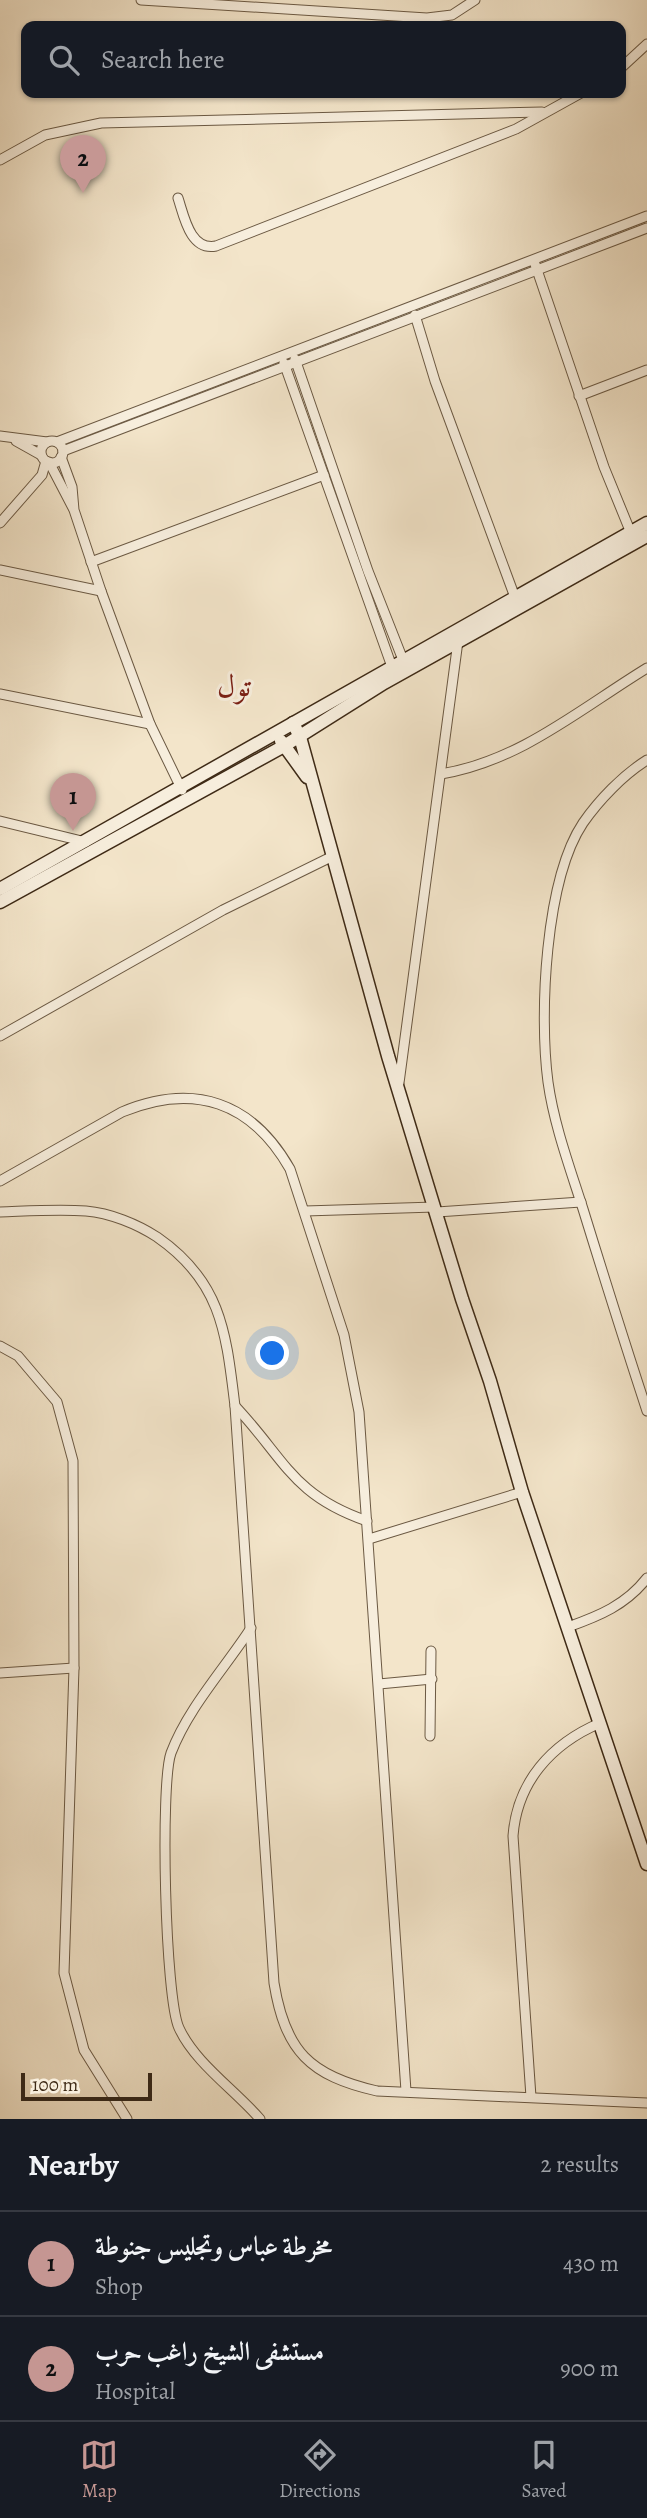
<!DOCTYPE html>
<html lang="en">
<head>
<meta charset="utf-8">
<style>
  :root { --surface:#171b24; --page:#20242c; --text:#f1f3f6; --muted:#9ea1a6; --line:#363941; --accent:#c59692 }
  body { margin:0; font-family:Alegreya,Amiri,serif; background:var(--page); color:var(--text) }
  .scale { position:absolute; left:21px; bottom:18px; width:131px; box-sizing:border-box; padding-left:7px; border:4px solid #3e2a16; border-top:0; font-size:19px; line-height:24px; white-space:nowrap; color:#3e2a16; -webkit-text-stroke:5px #f7eedd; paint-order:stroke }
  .you { position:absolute; left:273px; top:1354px; width:24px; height:24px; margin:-18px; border:5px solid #fff; border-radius:50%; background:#1a73e8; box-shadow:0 0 0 10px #1a73e833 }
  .badge { display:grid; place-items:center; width:46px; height:46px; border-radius:50%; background:var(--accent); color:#111; font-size:23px; font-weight:700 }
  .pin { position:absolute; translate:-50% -58px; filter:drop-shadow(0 2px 4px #0008) }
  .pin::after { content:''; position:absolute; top:37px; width:24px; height:21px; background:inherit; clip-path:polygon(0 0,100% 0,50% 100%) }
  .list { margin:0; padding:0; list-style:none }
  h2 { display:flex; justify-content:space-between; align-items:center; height:91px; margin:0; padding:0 28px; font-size:30px }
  h2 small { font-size:23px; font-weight:400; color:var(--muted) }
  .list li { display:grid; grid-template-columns:46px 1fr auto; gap:21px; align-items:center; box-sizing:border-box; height:105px; padding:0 28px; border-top:2px solid var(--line) }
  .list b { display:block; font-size:26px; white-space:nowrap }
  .list p { margin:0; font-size:23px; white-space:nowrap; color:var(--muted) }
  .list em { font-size:23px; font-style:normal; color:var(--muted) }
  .icon { flex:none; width:38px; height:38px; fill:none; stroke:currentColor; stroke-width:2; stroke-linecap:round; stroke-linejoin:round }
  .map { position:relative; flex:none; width:647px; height:2119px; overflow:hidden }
  .search { position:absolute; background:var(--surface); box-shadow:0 2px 5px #0004; left:21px; right:21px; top:21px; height:77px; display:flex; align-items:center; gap:18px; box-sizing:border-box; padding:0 24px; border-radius:14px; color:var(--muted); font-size:26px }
  .sheet { height:301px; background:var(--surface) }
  nav { display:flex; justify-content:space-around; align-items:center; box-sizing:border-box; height:98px; border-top:2px solid var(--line); background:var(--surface); font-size:19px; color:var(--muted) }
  nav a { display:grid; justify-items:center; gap:4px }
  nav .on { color:var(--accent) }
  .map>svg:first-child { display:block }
</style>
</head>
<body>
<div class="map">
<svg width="647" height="2119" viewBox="0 0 647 2119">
  <rect width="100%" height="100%" fill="#f3e5ca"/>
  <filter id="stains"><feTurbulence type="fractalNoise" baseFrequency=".00286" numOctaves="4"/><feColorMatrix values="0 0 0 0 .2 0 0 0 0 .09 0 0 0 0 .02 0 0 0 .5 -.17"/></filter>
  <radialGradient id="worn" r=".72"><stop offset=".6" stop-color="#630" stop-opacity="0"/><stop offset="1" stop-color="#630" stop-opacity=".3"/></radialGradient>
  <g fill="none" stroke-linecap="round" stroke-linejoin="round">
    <g stroke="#6b5943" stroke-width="11">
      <g id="street">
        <polyline points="141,0 427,18 452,15 475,0"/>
        <polyline points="621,68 647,44"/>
        <polyline points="0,160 45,135 101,123 542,112"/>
        <path d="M 178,198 C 184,216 190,251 216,246 L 516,129 L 581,93"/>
        <polyline points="535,264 604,467 633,538"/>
        <polyline points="415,315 435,381 516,600"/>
        <polyline points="295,359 368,571 405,665"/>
        <polyline points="284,363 392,667"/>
        <polyline points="579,396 647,370"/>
        <polyline points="0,436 47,442"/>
        <polyline points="16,441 41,455"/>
        <circle cx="52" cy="452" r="11"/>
        <polyline points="57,442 647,216"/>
        <polyline points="63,451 647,228"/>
        <polyline points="61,457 72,487 74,510 101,591 150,724 182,790"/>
        <polyline points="49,462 73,508"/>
        <polyline points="0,523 42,475 46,461"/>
        <polyline points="91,562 324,475"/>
        <polyline points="0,570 101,591"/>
        <polyline points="0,694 150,724"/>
        <path d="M 647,760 C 623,775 599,800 583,823 C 545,880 539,1015 548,1082 C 554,1125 570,1168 583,1209 C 604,1277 625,1344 647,1411"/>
        <path d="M 441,774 C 520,761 580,709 647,668"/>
        <polyline points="0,821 86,842"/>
        <polyline points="0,1036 223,910 331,857"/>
        <polyline points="399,1083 458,641"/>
        <path d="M 0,1181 L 122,1112 C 194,1082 252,1102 290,1169 L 344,1335 L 359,1412 L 406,2091"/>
        <polyline points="305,1211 435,1207"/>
        <path d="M 0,1212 C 29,1211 58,1209 86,1211 C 110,1213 137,1224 157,1237 C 222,1282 226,1333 235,1406 L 274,1983 C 285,2051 310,2076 377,2091 L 647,2103"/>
        <polyline points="437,1212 581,1202"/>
        <polyline points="0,1346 18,1356 57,1402 73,1461 74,1668 64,1973 84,2050 127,2119"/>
        <path d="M 235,1406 C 285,1459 292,1495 367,1521"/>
        <polyline points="369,1539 522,1492"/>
        <path d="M 568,1627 C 599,1616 626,1605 647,1578"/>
        <path d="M 251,1628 C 225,1668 188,1708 171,1753 C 160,1784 165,1998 179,2028 C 195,2063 235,2090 260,2119"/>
        <polyline points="0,1673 74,1668"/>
        <polyline points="379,1684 432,1679"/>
        <polyline points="430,1736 431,1651"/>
        <path d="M 531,2097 L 513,1836 C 517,1782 551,1744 600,1723"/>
      </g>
    </g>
    <g stroke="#3e2a16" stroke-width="15">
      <g id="secondary">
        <polyline points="293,723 300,737 388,1056 462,1299 490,1381 522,1492 647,1864"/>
        <polyline points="281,741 307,777"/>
        <polyline points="0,889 647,523"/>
        <polyline points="0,902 284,746 384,683 647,536"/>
      </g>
    </g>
    <use href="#street" stroke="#f7eedd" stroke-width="9"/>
    <use href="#secondary" stroke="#f7eedd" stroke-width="12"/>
  </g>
  <g text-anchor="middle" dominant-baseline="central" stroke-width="6" stroke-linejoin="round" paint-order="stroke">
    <g font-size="30" fill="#7a1f14" stroke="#f7eedd">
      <text x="234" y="686">تول</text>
    </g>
  </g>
  <rect width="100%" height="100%" filter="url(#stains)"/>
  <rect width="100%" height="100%" fill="url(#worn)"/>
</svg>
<div class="scale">100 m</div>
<div class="you"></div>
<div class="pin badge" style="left:73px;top:831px">1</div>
<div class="pin badge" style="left:83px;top:193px">2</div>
<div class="search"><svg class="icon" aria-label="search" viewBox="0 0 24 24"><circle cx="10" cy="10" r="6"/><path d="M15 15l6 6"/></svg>Search here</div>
</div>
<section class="sheet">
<h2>Nearby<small>2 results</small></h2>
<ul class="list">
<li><span class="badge">1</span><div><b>مخرطة عباس وتجليس جنوطة</b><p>Shop</p></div><em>430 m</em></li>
<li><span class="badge">2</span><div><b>مستشفى الشيخ راغب حرب</b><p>Hospital</p></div><em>900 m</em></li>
</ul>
</section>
<nav>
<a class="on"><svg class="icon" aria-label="map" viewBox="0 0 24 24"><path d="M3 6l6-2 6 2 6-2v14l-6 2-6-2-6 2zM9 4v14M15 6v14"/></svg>Map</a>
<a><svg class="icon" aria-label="directions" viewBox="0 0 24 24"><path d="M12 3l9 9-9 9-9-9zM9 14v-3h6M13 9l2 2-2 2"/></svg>Directions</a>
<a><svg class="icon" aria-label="saved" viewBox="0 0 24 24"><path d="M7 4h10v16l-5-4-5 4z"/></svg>Saved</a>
</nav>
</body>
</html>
